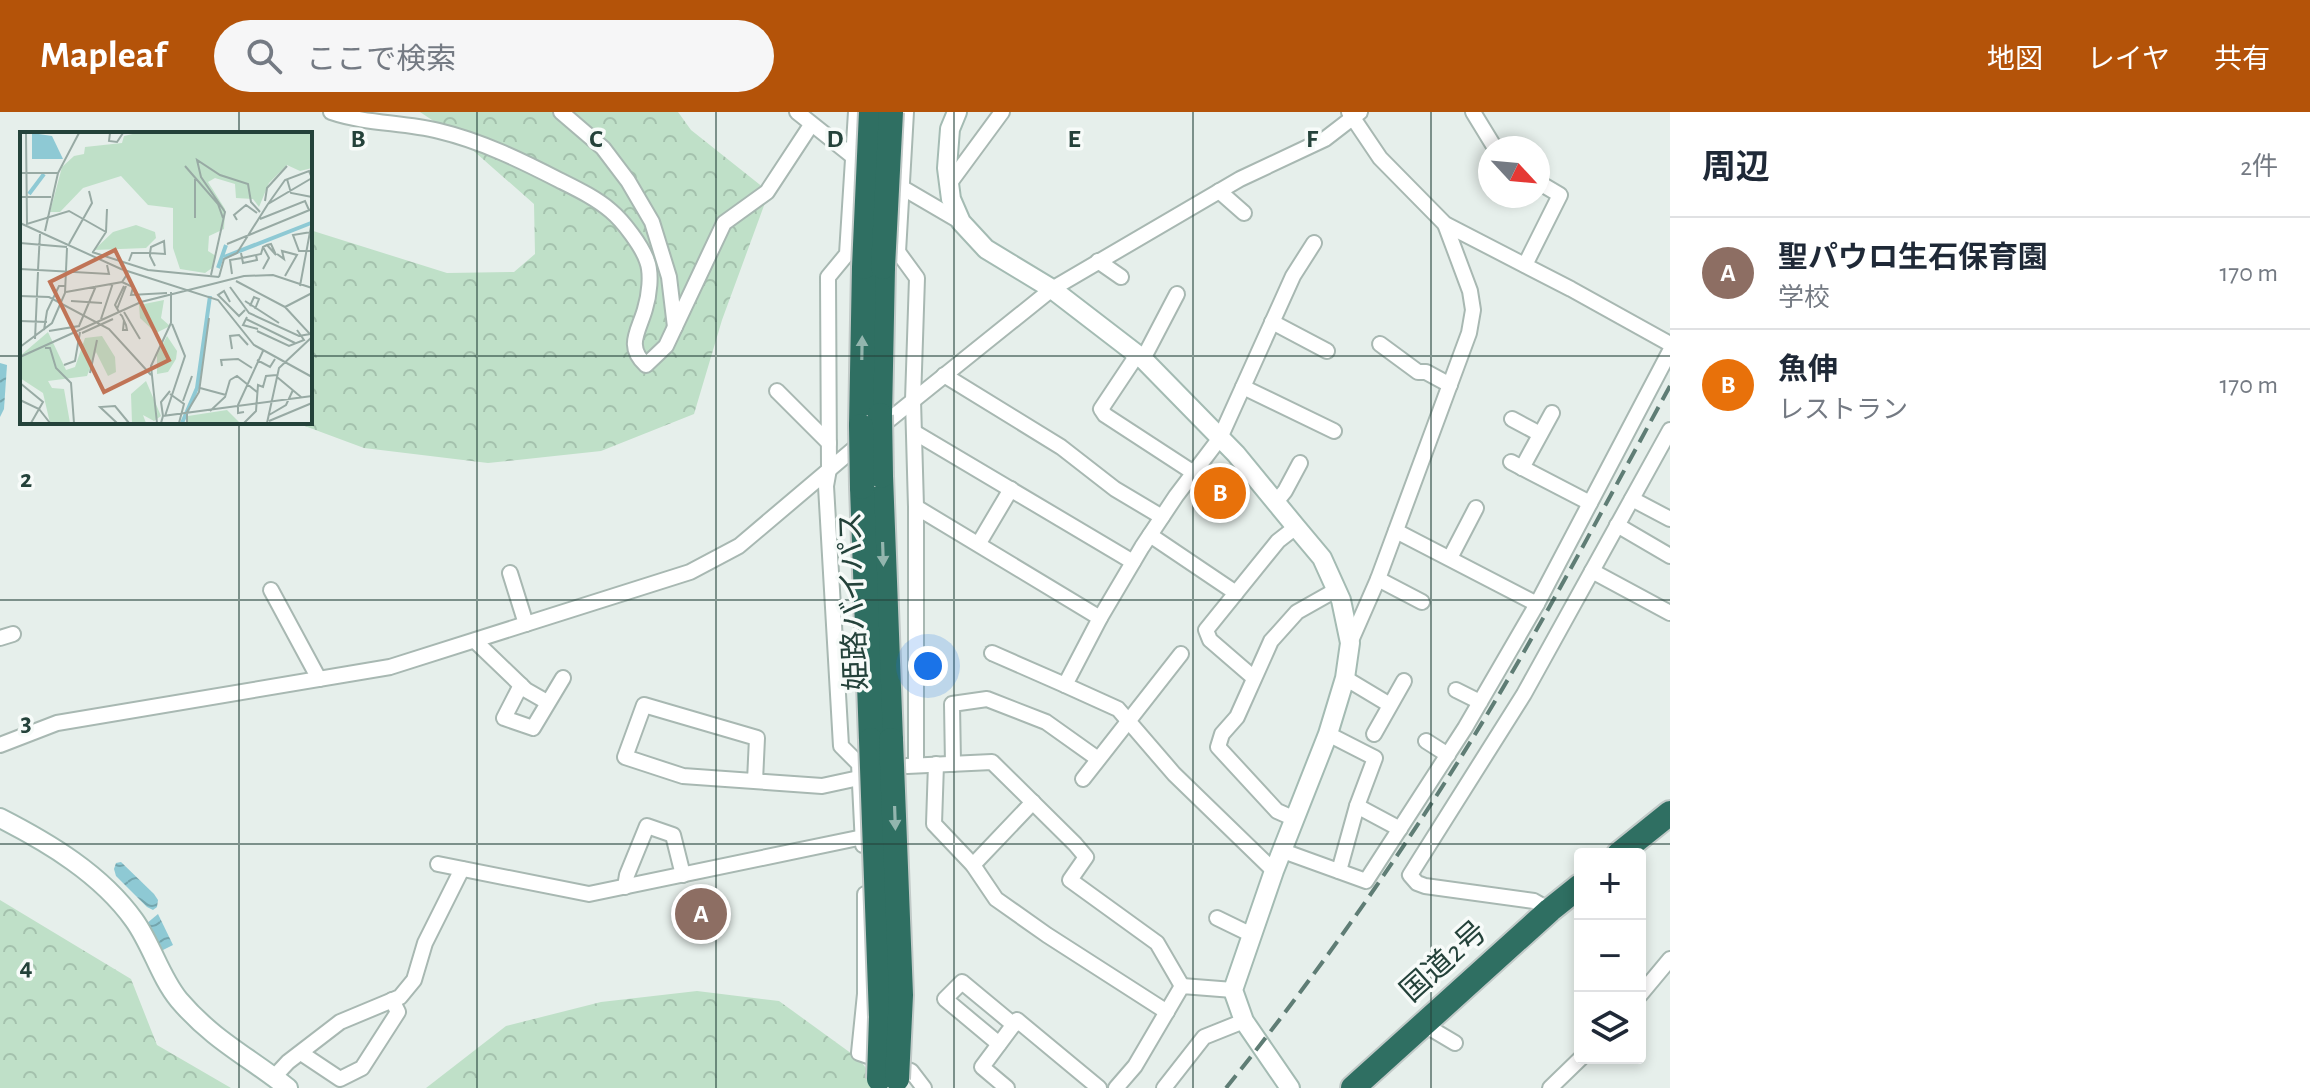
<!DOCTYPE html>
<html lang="ja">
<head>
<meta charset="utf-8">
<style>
  :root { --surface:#fff; --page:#f6f6f7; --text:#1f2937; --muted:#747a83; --line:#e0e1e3; --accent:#b45309 }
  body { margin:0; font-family:"Alegreya Sans","Noto Sans JP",sans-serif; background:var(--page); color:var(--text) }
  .controls { position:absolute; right:24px; bottom:24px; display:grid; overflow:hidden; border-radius:8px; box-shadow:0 4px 12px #0003 }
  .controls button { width:72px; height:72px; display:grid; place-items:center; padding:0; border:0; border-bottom:2px solid var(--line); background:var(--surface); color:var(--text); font:40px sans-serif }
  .compass { position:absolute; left:1478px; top:24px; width:72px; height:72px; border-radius:50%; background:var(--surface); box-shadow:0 4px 12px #0003; rotate:116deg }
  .you { position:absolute; left:928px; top:554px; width:28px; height:28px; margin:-20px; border:6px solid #fff; border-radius:50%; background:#1a73e8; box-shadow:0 0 0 12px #1a73e833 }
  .badge { display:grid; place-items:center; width:52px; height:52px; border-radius:50%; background:var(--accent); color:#fff; font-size:26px; font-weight:700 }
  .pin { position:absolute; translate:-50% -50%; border:4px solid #fff; box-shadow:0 2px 8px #0006 }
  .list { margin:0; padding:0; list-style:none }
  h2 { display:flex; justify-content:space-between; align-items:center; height:104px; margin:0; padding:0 32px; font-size:34px }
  h2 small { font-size:26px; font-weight:400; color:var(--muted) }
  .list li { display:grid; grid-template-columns:52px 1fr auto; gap:24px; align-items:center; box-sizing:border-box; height:112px; padding:0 32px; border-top:2px solid var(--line) }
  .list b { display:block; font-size:30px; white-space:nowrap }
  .list p { margin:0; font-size:26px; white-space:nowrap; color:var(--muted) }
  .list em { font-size:26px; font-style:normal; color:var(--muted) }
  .icon { flex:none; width:44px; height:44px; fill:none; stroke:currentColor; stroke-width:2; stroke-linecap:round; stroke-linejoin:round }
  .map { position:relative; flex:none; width:1670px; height:976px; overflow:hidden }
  header { display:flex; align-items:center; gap:48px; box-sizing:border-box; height:112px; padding:0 40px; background:var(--accent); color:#fff }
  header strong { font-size:38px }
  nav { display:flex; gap:44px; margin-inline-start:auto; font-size:28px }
  .search { width:560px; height:72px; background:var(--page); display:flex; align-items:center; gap:20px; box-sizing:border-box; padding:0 28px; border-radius:44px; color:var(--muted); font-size:30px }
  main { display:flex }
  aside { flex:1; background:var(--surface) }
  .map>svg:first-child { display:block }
</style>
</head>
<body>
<header>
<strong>Mapleaf</strong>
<div class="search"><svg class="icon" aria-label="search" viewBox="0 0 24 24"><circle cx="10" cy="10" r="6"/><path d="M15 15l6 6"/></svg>ここで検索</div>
<nav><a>地図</a><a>レイヤ</a><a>共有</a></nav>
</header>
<main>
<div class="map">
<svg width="1670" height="976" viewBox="0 0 1670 976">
  <defs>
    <pattern id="forest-crowns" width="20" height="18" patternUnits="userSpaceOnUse" patternTransform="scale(2)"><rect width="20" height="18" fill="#bfe0c8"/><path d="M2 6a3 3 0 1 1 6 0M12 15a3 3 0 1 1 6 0" fill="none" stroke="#a4c1ad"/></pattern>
    <pattern id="water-waves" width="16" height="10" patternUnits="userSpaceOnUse" patternTransform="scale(2)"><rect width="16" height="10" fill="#8ec9d4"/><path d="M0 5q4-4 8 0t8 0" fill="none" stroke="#74a5ad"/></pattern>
  </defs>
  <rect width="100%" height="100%" fill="#e6efeb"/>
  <g fill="url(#forest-crowns)">
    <polygon points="420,0 678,0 691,18 769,80 722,208 694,302 601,339 488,351 364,336 294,310 310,310 310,118 447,161 514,160 535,142 534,92 459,26"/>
    <polygon points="0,788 131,867 157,933 231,976 0,976"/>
    <polygon points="697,879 779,889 859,947 881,976 426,976 506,914 601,890"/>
  </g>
  <g fill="url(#water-waves)">
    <polygon points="0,251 7,253 4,297 0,305"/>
    <polygon points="121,750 154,782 158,788 157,795 153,798 147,795 116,764 114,757 116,751"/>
    <polygon points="158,802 173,833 161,839 146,812"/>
  </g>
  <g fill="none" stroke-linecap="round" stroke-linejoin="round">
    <g stroke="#a8b8b2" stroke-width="18">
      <g id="street">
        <path d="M 331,0 C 366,12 403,10 439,19 C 481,29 520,48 559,68 C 577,77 596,86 611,99 C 623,109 642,134 647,149 C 652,162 649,184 645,197 C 639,219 625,234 646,253 L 666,234 L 724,111 L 767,80 L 811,13"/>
        <polyline points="561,0 603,36 628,69 652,110 669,165 675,215"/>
        <polyline points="797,0 856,47"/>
        <polyline points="856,0 847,142 828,165 829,357 826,374 841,634 859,652 863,733"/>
        <polyline points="1349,0 1380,46 1445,112 1571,177 1670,232"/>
        <polyline points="1473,0 1495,36"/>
        <polyline points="884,65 961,110"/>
        <polyline points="949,72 1002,0"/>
        <polyline points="1219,79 1244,101"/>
        <polyline points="898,140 906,0"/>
        <polyline points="877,141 898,140 917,166 913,288 916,395 916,653"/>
        <polyline points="1098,149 1121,165"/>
        <polyline points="1525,153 1560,83 1538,70"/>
        <polyline points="1272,210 1327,239"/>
        <polyline points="1380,232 1418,260 1426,260 1450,273"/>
        <polyline points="1137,243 1101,297 1105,303 1194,361"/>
        <polyline points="1143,247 1177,182"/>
        <polyline points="944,263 1061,335 1115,377 1162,405"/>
        <polyline points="1243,275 1334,319"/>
        <polyline points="777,279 829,331"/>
        <polyline points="1512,307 1540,322"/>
        <polyline points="879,316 1052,177 1240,67 1325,27 1360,0"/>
        <polyline points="914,320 1133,450"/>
        <polyline points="1511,350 1590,391"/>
        <polyline points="1522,356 1552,301"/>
        <polyline points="1632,387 1670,407"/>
        <polyline points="1276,390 1285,379 1300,351"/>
        <polyline points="916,395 1100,506 1065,573 1118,597 1174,662 1274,759"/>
        <polyline points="1617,413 1670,444"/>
        <polyline points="1396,419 1537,492"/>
        <polyline points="1150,423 1236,481"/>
        <polyline points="979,431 1011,377"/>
        <polyline points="1450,446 1476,396"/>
        <polyline points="1592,459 1670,501"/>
        <polyline points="510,461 526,512"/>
        <polyline points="1378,467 1422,490"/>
        <polyline points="271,478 319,567"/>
        <polyline points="1100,506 1142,435 1176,384 1220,326 1293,164 1314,131"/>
        <polyline points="0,526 13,522"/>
        <polyline points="475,529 526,578 547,590"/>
        <polyline points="1350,531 1378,467 1469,221 1473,198 1470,179 1445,112"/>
        <polyline points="992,541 1065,573"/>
        <polyline points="1254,566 1210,528 1206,518 1278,429 1296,415"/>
        <polyline points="1345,566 1390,593"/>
        <polyline points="521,573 504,606 533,616 563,566"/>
        <polyline points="1456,578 1480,590"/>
        <polyline points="1328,622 1375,646 1357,694 1339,759"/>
        <polyline points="1374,622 1404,569"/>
        <polyline points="1426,629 1448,643"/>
        <polyline points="0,633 57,611 390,555 690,460 739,434 863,329"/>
        <polyline points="936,652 934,712 973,753 996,787 1047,823 1167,900"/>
        <polyline points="953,652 952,592 987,587 1046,610 1098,647"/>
        <polyline points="907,654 992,650 1075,732 1086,745 1070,768 1157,831 1182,874"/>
        <polyline points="1083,667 1181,542"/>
        <polyline points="755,669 757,626 644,593 625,645 683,664 822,674 859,666"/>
        <polyline points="1357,694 1400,717"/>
        <polyline points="1295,707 1277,699 1218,635 1222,622 1237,605 1271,529 1297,500 1336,478"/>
        <polyline points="1283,739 1366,769 1465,616 1537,492 1670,239"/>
        <polyline points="438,752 589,782 863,725"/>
        <polyline points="973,753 1033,690"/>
        <polyline points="625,775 627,763 647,714 673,723 683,763"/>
        <polyline points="865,782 865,882 859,941 911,959 924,976"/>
        <polyline points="1550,798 1534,789 1425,774 1417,771 1410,763 1524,582 1670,318"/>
        <polyline points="1217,806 1252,823"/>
        <polyline points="1640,883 1670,847"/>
        <polyline points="1423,912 1455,931"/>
        <polyline points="999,932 945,887 962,870 1014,913"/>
        <polyline points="301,941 340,967 362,956 398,900 392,888"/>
        <polyline points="274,965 288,950 340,910 400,885 414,868 425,831 462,757"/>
        <polyline points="1007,976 982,955 1017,908 1099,976"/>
        <polyline points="1116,976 1135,954 1182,874 1233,878"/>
        <polyline points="1164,976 1204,925 1244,909"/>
        <polyline points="1550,976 1581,946"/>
      </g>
    </g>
    <g stroke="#a4bbb3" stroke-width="22">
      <g id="secondary">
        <polyline points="957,0 950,17 947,56 951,87 961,110 986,137 1052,177 1143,247 1236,342 1296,415 1322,446 1341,488 1350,531 1345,566 1328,622 1274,759 1233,878 1244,909 1290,976"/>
        <path d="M 0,706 C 49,731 101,762 134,808 C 152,833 160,865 179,888 C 213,928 249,945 288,976"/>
      </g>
    </g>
    <g stroke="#c2cac8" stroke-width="28">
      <g id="highway">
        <polyline points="880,303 883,155"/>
        <polyline points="861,314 864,155"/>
        <polyline points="881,364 891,628"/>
        <polyline points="862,375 871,628"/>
        <polyline points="1619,742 1670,701"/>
        <polyline points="1353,976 1550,798 1580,774"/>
      </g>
    </g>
    <use href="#street" stroke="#fff" stroke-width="14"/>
    <use href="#secondary" stroke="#fff" stroke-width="18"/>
    <use href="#highway" stroke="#2f6f62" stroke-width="24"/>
    <path stroke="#5f7d75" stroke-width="4" stroke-dasharray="16 8" stroke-linecap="butt" d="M 1226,976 C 1316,864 1399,746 1474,624 C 1544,510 1606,391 1670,274"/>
    <g stroke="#c2cac8" stroke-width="28" stroke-linecap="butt">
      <g id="highway-bridge">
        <polyline points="864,155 871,0"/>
        <polyline points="883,155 891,0"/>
        <polyline points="880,303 881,364"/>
        <polyline points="861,314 862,375"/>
        <polyline points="871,628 881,905 879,967"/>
        <polyline points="891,628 901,883 897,967"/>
      </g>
    </g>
    <use href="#highway-bridge" stroke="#2f6f62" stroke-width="24"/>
  </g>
  <defs><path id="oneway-solid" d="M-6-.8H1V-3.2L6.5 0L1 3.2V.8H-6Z" transform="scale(2)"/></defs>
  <g fill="#93b5ae">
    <use href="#oneway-solid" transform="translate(862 236) rotate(-89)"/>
    <use href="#oneway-solid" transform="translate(883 442) rotate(88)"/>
    <use href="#oneway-solid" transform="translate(895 706) rotate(88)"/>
  </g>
  <path fill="none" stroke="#24423a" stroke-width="2" stroke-opacity="0.55" d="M 239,0 L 239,22M 477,0 L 477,976M 716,0 L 716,976M 954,0 L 954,976M 1193,0 L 1193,976M 1431,0 L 1431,976M 0,244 L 22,244M 310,244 L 1670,244M 239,310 L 239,976M 0,488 L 1670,488M 0,732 L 1670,732"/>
  <g text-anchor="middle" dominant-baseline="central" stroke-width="7" stroke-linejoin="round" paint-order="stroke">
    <g font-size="30" fill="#24423a" stroke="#f7fbf9">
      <text transform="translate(854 489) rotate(-92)">姫路バイパス</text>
      <text transform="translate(1444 850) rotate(-42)">国道2号</text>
    </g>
  </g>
  <g transform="translate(20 20)">
    <rect width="292" height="292" fill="#e6efeb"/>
    <path d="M 117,1 L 292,1 L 292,36 L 280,39 L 267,33 L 249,51 L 239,75 L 233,67 L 216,66 L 215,52 L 195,46 L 188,50 L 205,77 L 204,97 L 189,104 L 188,119 L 196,124 L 192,136 L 185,141 L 160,137 L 153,116 L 153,76 L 128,73 L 101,44 L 63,56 L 40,80 L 30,80 L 42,35 L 54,24 L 64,22 L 65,15 L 102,11 L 104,4 ZM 116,93 L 135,100 L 136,106 L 126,116 L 74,118 L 93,100 ZM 144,168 L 141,186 L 150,194 L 136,201 L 120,186 L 119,173 ZM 28,200 L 46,238 L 55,235 L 65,206 L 82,204 L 95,225 L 96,240 L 88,244 L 76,220 L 67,244 L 28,249 L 32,256 L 44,257 L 50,291 L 30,291 L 23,261 L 0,246 L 0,224 ZM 147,204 L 157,219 L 156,227 L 148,240 L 137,242 L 137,223 ZM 126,249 L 141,284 L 134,289 L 123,283 L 126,291 L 112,291 L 111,262 Z" fill="#bfe0c8"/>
    <path d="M 207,278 L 220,291 L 167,291 L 168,284 Z" fill="#bfe0c8"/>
    <path d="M 12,1 L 32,4 L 43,27 L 12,27 Z" fill="#8ec9d4"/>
    <path fill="none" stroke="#8ec9d4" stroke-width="4" d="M 9,62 L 24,42M 204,125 L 291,91M 198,136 L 206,113M 162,291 L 177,256 L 190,164"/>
    <path fill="none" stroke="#98aaa4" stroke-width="2" d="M 6,1 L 7,92 L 49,79 L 86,100M 90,1 L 89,9 L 97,10 L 103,1M 165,34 L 198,72 L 203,86M 0,41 L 38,41M 267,47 L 271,61 L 292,65M 0,65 L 31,65M 245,69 L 247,56 L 267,34M 248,72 L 265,48 L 289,39 L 291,44M 175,86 L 175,47M 240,87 L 285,69 L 289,78M 217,88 L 214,83 L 226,73 L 237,81M 0,91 L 101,137 L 198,168 L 234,213 L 292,245M 25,99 L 38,41 L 59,1M 0,111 L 47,115M 49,112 L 72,71 L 69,59M 207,112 L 292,77M 243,115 L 249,126 L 243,137M 290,119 L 279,119 L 273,103 L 291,100M 72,120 L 128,138 L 199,145M 73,120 L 86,100 L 87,77M 221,121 L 222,126 L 241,122 L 243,115 L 247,113 L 251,112 L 256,123 L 247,113M 257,122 L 264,127 L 262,119 L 277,123 L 265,144M 109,129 L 112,121 L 130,121 L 145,122 L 144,109 L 131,115 L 130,121 L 130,124 L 135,134M 0,137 L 89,142 L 87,133M 18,138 L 20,102M 212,142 L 210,128 L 222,126 L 223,131 L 237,128 L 236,123M 191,143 L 205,80 L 181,45 L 177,28 L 200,43 L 228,52 L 231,70 L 240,80M 199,145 L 204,127 L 217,121 L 248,72 L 292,46M 216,149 L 265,175 L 292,161M 102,150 L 113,155 L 111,163 L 147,161M 280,154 L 292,89M 210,155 L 229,181 L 279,204 L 290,202 L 265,175M 46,160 L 102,150 L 108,141M 0,164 L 29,165 L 89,197 L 131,243M 51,169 L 82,171M 225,169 L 259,191M 210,170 L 204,159 L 198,163 L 219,184 L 225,178M 230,174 L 234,165 L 239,167 L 235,177M 97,177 L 106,154M 99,180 L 95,173 L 104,154M 104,180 L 120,207M 100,182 L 102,184 L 106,193 L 107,198 L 103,198 L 104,188M 227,185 L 223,193 L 238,197M 81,187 L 93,151M 226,187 L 275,211M 0,189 L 27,190M 24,198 L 27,179 L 39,154 L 45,154M 29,199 L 59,194 L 76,154M 237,199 L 269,214 L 284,208 L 277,198M 62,201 L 93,187M 15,207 L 18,140M 0,215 L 32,191 L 45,161 L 47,116M 25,216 L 30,216 L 36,236 L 51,251 L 54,291M 212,217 L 210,204 L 219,203 L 228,213M 0,225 L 121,170 L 224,144 L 253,143 L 292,156M 237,228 L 250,235 L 255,227M 44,233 L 55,229 L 60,200M 202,234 L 201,228 L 218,227 L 232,236M 70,241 L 77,208M 257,245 L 281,265M 210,248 L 217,244 L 237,260M 0,251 L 23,270 L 11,291M 180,256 L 206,263M 150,262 L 164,272 L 159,291M 0,268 L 19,277 L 30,291M 163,269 L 172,244M 190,279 L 205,265 L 210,248M 224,280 L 218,281 L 218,273 L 243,219M 249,283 L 266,273 L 273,258M 143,284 L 141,270 L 150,259M 145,284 L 165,224 L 152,192M 249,289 L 292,271M 97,291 L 80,275 L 95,274 L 109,291M 137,291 L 131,234 L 151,191 L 151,160M 141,291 L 143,284 L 292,264M 167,291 L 167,280 L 179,260 L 189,186M 224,291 L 236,279 L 238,253 L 243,255 L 246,244 L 257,243M 247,291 L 259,236 L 292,205"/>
    <path fill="#c07456" fill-opacity="0.15" stroke="#c07456" stroke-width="4" d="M 95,118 L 149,228 L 84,260 L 30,150 Z"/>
    <rect width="292" height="292" fill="none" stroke="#24423a" stroke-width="4"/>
  </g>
  <g font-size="26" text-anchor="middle" font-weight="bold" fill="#24423a" stroke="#f7fbf9" stroke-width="7" stroke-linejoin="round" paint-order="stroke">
    <text x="358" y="35">B</text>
    <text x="596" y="35">C</text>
    <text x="835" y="35">D</text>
    <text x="1074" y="35">E</text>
    <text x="1312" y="35">F</text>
    <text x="26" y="375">2</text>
    <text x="26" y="619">3</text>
    <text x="26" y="863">4</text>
  </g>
</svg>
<div class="controls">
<button>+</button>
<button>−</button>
<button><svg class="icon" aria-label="layers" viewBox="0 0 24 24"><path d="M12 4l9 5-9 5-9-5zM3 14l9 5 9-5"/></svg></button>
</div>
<svg class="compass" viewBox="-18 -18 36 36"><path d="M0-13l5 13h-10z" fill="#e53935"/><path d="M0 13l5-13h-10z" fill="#747a83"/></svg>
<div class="you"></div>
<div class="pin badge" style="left:701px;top:802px;background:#8d6e63">A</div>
<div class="pin badge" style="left:1220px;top:381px;background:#e8710a">B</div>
</div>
<aside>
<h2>周辺<small>2件</small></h2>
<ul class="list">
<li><span class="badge" style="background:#8d6e63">A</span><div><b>聖パウロ生石保育園</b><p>学校</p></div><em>170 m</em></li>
<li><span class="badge" style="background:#e8710a">B</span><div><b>魚伸</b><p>レストラン</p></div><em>170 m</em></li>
</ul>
</aside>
</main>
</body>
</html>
